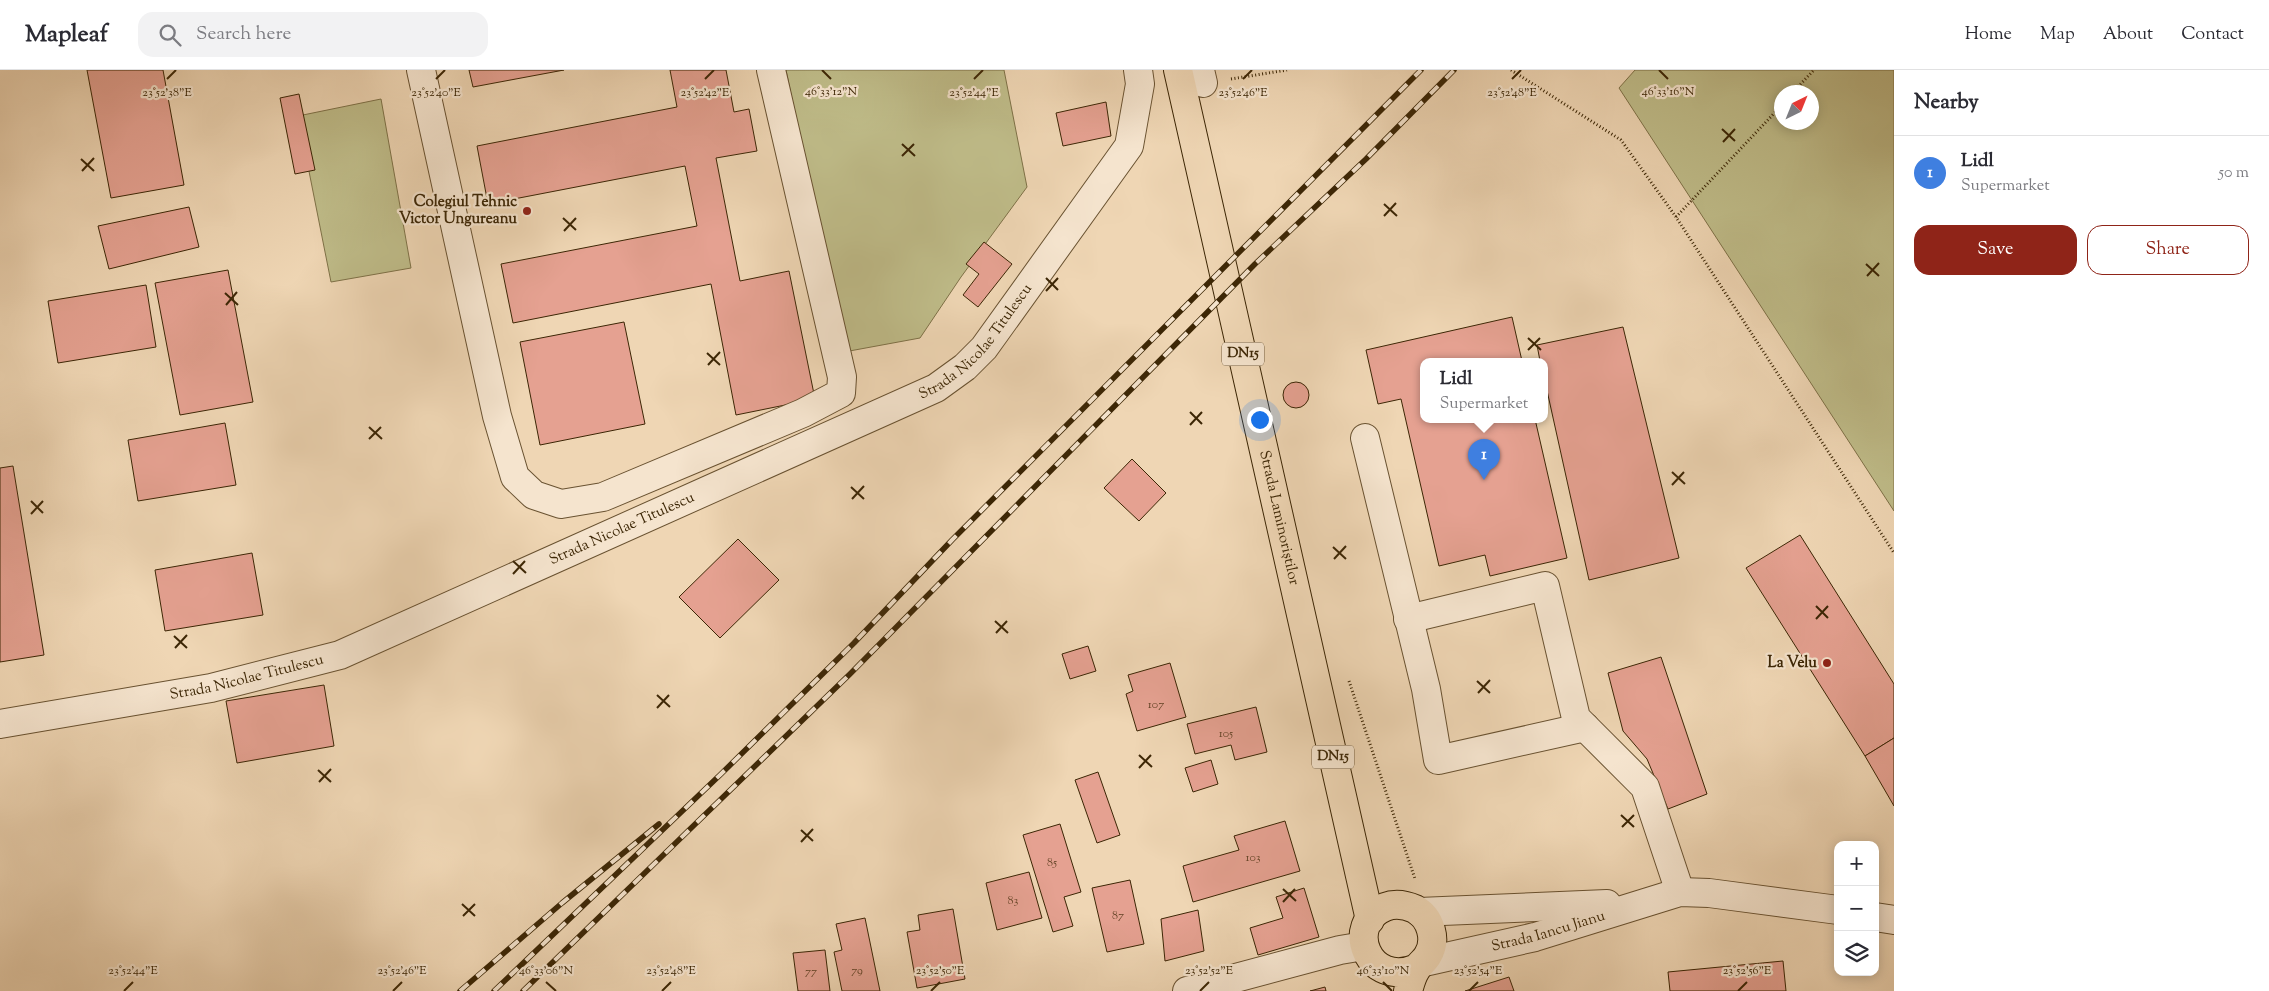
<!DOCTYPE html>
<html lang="en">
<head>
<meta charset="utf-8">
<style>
  :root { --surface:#fff; --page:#f2f2f3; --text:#2b2b33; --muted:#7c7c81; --line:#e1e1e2; --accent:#8f2418 }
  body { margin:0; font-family:"Sorts Mill Goudy",serif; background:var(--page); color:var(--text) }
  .controls { position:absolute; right:15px; bottom:15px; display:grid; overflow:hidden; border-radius:10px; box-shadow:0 2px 12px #0003 }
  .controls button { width:45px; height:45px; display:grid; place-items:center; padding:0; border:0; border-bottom:1px solid var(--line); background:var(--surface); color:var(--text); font:25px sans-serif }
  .compass { position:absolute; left:1774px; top:15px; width:45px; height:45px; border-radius:50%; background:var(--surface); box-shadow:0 2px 12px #0003; rotate:43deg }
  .you { position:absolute; left:1259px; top:349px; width:18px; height:18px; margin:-12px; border:4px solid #fff; border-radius:50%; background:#1a73e8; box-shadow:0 0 0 8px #1a73e833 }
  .badge { display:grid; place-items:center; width:32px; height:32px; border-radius:50%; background:var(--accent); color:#fff; font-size:16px; font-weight:700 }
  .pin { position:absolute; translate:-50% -41px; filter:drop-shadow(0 1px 2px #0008) }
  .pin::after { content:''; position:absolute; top:26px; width:18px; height:15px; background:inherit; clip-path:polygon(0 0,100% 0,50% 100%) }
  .popup { position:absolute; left:1420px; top:288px; width:128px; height:65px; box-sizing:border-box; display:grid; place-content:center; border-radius:10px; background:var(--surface); filter:drop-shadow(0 1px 4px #0005); font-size:16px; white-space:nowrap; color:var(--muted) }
  .popup b { font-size:19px; color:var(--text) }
  .popup::after { content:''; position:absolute; left:50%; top:100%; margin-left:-10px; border:10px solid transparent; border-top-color:var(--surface) }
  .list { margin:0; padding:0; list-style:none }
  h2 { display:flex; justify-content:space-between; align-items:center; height:65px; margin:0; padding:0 20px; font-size:21px }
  h2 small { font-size:16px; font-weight:400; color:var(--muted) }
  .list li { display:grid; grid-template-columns:32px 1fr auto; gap:15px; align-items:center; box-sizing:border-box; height:75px; padding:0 20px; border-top:1px solid var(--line) }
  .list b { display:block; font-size:19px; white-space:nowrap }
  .list p { margin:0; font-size:16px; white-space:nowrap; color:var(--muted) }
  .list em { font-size:16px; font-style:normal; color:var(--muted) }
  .actions { display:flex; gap:10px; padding:15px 20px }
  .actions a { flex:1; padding:11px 0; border:1px solid var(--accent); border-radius:15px; text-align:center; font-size:18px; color:var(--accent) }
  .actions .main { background:var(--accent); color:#fff }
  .icon { flex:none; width:28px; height:28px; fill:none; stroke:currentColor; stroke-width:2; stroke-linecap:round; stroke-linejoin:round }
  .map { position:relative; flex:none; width:1894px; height:921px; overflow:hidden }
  header { display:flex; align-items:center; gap:30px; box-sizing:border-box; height:70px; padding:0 25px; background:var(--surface); border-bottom:1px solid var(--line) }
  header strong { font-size:24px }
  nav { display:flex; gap:28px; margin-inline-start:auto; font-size:18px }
  .search { width:350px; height:45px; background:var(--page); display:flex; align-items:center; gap:12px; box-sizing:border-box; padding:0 18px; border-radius:15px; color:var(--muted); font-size:19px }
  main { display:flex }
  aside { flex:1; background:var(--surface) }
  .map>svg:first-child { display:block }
</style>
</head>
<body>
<header>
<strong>Mapleaf</strong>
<div class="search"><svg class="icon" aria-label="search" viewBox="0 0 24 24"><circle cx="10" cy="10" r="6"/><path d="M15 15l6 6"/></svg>Search here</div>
<nav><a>Home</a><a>Map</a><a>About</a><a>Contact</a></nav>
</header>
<main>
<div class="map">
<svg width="1894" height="921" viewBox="0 0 1894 921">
  <rect width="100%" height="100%" fill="#efd6b4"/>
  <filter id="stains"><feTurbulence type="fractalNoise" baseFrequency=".004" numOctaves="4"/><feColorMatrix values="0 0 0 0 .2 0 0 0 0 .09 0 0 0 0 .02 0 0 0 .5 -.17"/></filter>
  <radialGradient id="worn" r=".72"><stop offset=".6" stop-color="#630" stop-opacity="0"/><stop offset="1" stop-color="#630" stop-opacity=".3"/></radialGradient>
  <g fill="#bfbc89" stroke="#7e7147" fill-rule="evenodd">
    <polygon points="786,0 1004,0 1027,117 961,207 920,268 844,282"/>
    <path d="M 1635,0 L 1894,0 L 1894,441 L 1619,18 ZM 1812,22 L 1812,52 L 1782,52 L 1782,22 Z"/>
    <polygon points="381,29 411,198 331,212 298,46"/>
  </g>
  <g fill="#e5a191" stroke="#3c2605">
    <polygon points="87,0 163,0 184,115 111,128"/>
    <polygon points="469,0 564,0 473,17"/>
    <polygon points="670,0 726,0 734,42 749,39 757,81 716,88 740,211 789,201 815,329 736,345 711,214 513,253 501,194 697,156 685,96 488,134 477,76 677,37"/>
    <polygon points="299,24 315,100 295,104 280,28"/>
    <polygon points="1106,32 1111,66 1063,76 1056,43"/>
    <polygon points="189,137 199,177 109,199 98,156"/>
    <polygon points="984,172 1012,194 978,237 963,225 979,204 966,194"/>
    <polygon points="228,200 253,332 180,345 155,213"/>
    <polygon points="146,215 156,277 58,293 48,231"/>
    <polygon points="1512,247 1522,291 1424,291 1424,349 1535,349 1567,488 1490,506 1485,485 1439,496 1401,329 1378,334 1366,280"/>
    <polygon points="624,252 645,354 540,375 520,272"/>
    <polygon points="1623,257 1679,488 1589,510 1544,307 1544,291 1540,291 1537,275"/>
    <circle cx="1296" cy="325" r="13"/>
    <polygon points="225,353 236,415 138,431 128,370"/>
    <polygon points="1132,389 1166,423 1139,451 1104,418"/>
    <polygon points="13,396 44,585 0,592 0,398"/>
    <polygon points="1800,465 1894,614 1894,668 1865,686 1746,498"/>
    <polygon points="738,469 779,510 720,568 679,527"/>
    <polygon points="252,483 263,545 165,561 155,500"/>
    <polygon points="1088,576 1096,601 1070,609 1062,584"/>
    <polygon points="1661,587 1707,724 1668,739 1647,689 1623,661 1608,603"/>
    <polygon points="1170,593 1186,647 1137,661 1126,624 1133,621 1128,605"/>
    <polygon points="324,615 334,676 237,693 226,631"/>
    <polygon points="1256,637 1267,682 1235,690 1231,675 1195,684 1187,654"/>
    <polygon points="1894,668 1894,736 1865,686"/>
    <polygon points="1211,690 1218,714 1193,722 1185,698"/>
    <polygon points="1098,702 1120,765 1097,773 1075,710"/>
    <polygon points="1285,751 1300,801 1193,832 1183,796 1239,780 1234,766"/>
    <polygon points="1060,754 1081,822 1064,827 1073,856 1053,862 1023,765"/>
    <polygon points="1029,802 1042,848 997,860 986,813"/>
    <polygon points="1130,810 1144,874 1107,882 1092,818"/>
    <polygon points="1304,818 1319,867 1258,885 1250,858 1283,848 1276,827"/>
    <polygon points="953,839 965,909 917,918 907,862 920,860 918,845"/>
    <polygon points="1198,840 1204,881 1165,891 1161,849"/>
    <polygon points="865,848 880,921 842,921 834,882 842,880 836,854"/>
    <polygon points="825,880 830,921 798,921 793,883"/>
    <polygon points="1783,891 1786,921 1670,921 1668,902"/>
    <polygon points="1509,907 1514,921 1465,921"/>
    <polygon points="1325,917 1326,921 1310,921"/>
  </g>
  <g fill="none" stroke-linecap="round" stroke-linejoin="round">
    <g stroke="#695231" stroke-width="30">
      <g id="minor">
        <polyline points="421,0 497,346 515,407 534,425 561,434 603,427 803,343 841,323 842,307 771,0"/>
        <polyline points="1200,0 1203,13"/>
        <polyline points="1365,368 1426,619 1438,690 1585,657"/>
        <polyline points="1408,549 1545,516 1576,648 1645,717 1680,822"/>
        <path id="s1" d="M 0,654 L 211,618 L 340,585 L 936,318 L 965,297 L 984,278 L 1129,76 L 1140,14 L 1138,0"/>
        <polyline points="1419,842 1607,834"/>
        <polyline points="1875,847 1894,850"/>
        <path id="s2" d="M 1424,892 L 1535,867 L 1680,822 L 1709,823 L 1838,840"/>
        <polyline points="1187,921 1340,880 1364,876"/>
      </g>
    </g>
    <g stroke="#3c2605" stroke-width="30">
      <g id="major">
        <path id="s3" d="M 1178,0 L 1370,850"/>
        <path d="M 1408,921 C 1410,914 1412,906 1416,900 C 1419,894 1425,891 1428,885 C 1437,870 1431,848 1415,839 C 1406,835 1395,833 1385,837 C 1343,854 1368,919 1417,898"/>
      </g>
    </g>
    <g stroke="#3c2605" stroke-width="3" stroke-dasharray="1 2.5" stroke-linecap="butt">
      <polyline points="1511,0 1621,70 1676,147 1894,483"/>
      <polyline points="1231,9 1287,0"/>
      <polyline points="1793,22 1814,0"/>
      <polyline points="1676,147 1782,35"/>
      <polyline points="1349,611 1415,809"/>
    </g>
    <use href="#minor" stroke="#f5e4ce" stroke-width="28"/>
    <use href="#major" stroke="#efd6b4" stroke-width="28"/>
    <g stroke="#3c2605" stroke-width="5.5">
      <g id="rail">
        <polyline points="460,921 562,833 659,754"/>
        <polyline points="494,921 721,704 854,573 952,470 1421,0"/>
        <polyline points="523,921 850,604 1255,194 1366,89 1454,0"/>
      </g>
    </g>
    <use href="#rail" stroke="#f5e4ce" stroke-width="4" stroke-dasharray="11" stroke-linecap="butt"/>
  </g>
  <path fill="none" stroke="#3c2605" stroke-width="2" d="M 822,0 L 831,9M 1659,0 L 1668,9M 167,9 L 176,0M 436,9 L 445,0M 705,9 L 714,0M 974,9 L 983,0M 1243,9 L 1252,0M 1512,9 L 1521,0M 1722,59 L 1735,71M 1723,72 L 1735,59M 902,74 L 915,86M 902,86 L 914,74M 81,89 L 94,101M 82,101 L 94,88M 1384,134 L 1397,146M 1384,146 L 1396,133M 563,148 L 576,160M 564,161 L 576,148M 1866,194 L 1879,206M 1867,206 L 1879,193M 1046,208 L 1058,220M 1046,221 L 1058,208M 225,223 L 238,235M 226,235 L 237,222M 1528,268 L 1541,280M 1528,280 L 1540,268M 707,283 L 720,295M 708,295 L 720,282M 1190,342 L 1202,354M 1190,355 L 1202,342M 369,357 L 382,369M 369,369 L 381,357M 1672,402 L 1685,414M 1672,415 L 1684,402M 851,417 L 864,429M 852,429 L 864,416M 31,431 L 43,443M 31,444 L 43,431M 1333,477 L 1346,489M 1334,489 L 1346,476M 513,491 L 526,503M 513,504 L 525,491M 1816,536 L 1828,548M 1816,549 L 1828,536M 995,551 L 1008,563M 996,563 L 1007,551M 174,566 L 187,578M 175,578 L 187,565M 1477,611 L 1490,623M 1478,623 L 1490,610M 657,625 L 670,637M 657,638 L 669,625M 1139,685 L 1152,697M 1139,698 L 1151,685M 318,700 L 331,712M 319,712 L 331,699M 1621,745 L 1634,757M 1622,757 L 1634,745M 801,760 L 813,771M 801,772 L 813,759M 1283,819 L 1296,831M 1283,832 L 1295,819M 462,834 L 475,846M 463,846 L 475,834M 546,912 L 556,921M 1383,912 L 1392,921M 124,921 L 133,912M 393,921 L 402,912M 662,921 L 671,912M 931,921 L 940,912M 1200,921 L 1209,912M 1469,921 L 1478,912M 1738,921 L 1747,912"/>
  <g fill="#8f2418" stroke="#f5e4ce" stroke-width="2">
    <circle cx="527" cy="141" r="5"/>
    <circle cx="1827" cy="593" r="5"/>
  </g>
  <g text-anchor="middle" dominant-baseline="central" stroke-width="4.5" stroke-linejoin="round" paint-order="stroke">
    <g font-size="12" fill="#664528">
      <text x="1156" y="635">107</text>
      <text x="1226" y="664">105</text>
      <text x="1253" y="788">103</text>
      <text x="1052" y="793">85</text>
      <text x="1013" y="831">83</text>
      <text x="1118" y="846">87</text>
      <text x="857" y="901">79</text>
      <text x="811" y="902">77</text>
    </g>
    <g fill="#f5e4ce" stroke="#745f41" stroke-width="1">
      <rect x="1222" y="272.5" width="42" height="23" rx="4"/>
      <rect x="1312" y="675.5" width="42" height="23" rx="4"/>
    </g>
    <g font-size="14" font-weight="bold" fill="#3c2605">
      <text x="1243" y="284">DN15</text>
      <text x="1333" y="687">DN15</text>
    </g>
    <g font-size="15" font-weight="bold" fill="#3c2605" stroke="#f5e4ce" text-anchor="end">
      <text x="517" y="132">Colegiul Tehnic<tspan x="517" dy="17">Victor Ungureanu</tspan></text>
      <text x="1817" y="593">La Velu</text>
    </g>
    <g font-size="15" fill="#3c2605" stroke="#f5e4ce">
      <text stroke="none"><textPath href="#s1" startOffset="1061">Strada Nicolae Titulescu</textPath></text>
      <text stroke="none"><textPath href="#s3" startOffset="459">Strada Laminoriștilor</textPath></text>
      <text stroke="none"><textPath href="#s1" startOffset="656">Strada Nicolae Titulescu</textPath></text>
      <text stroke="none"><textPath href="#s1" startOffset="251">Strada Nicolae Titulescu</textPath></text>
      <text stroke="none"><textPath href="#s2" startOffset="128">Strada Iancu Jianu</textPath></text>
    </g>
  </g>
  <g font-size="12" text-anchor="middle" fill="#3c2605" stroke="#f5e4ce" stroke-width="4.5" stroke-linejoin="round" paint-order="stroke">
    <text x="831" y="25">46°33'12"N</text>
    <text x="1668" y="25">46°33'16"N</text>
    <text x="167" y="26">23°52'38"E</text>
    <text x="436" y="26">23°52'40"E</text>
    <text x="705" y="26">23°52'42"E</text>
    <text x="974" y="26">23°52'44"E</text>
    <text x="1243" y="26">23°52'46"E</text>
    <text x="1512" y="26">23°52'48"E</text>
    <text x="133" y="904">23°52'44"E</text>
    <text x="402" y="904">23°52'46"E</text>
    <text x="671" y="904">23°52'48"E</text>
    <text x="940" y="904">23°52'50"E</text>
    <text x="1209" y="904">23°52'52"E</text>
    <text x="1478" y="904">23°52'54"E</text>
    <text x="1747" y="904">23°52'56"E</text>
    <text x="546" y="904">46°33'06"N</text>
    <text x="1383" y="904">46°33'10"N</text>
  </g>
  <rect width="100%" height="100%" filter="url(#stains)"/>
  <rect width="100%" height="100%" fill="url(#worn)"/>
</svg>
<div class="controls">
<button>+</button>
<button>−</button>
<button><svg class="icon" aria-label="layers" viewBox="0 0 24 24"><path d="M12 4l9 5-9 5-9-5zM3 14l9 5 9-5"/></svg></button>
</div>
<svg class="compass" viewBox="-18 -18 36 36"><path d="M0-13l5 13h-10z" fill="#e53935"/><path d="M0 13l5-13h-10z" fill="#7c7c81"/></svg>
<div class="you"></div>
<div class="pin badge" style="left:1484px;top:410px;background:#3f7fe0">1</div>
<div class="popup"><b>Lidl</b>Supermarket</div>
</div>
<aside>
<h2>Nearby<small></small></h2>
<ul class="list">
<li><span class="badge" style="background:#3f7fe0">1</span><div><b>Lidl</b><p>Supermarket</p></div><em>50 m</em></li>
</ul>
<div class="actions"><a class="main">Save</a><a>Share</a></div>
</aside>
</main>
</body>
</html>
